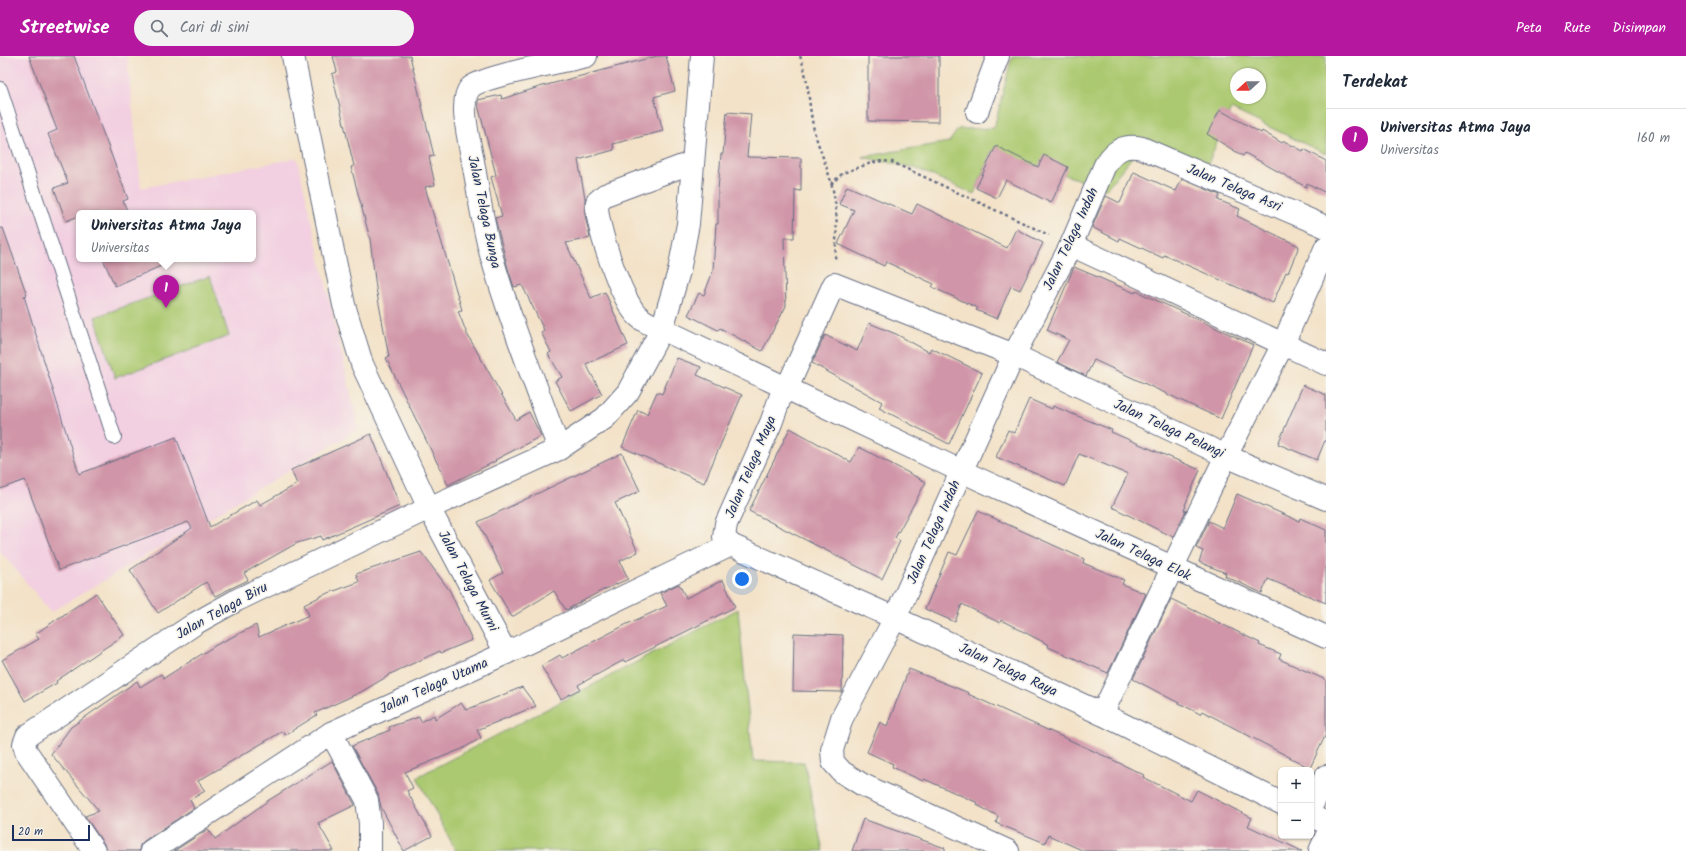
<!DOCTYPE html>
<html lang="id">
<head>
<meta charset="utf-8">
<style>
  :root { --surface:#fff; --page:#f2f2f3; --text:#1f2937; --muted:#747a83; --line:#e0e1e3; --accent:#b5179e }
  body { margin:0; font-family:Kalam,sans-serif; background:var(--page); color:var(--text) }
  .controls { position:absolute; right:12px; bottom:12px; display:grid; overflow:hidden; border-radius:6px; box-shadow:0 1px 3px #0004 }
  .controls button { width:36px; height:36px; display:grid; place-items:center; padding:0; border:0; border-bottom:1px solid var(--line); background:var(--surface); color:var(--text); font:20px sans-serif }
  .compass { position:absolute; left:1230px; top:12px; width:36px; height:36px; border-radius:50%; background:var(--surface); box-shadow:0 1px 3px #0004; rotate:249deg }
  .scale { position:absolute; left:12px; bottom:10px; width:78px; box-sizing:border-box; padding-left:4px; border:2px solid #1b2f5e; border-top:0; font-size:11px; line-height:14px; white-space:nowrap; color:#1b2f5e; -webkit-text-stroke:3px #f7f3e8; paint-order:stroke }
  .you { position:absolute; left:742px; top:523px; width:14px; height:14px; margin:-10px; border:3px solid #fff; border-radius:50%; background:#1a73e8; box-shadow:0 0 0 6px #1a73e833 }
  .badge { display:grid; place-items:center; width:26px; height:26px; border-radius:50%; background:var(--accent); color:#fff; font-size:13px; font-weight:700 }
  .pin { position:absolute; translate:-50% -33px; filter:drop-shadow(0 1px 2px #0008) }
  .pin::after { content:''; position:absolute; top:21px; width:14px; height:12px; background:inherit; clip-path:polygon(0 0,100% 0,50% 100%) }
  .popup { position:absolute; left:76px; top:154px; width:180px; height:52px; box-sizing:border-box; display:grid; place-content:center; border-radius:6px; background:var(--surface); filter:drop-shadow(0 1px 3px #0005); font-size:13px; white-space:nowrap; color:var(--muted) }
  .popup b { font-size:15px; color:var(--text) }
  .popup::after { content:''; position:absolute; left:50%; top:100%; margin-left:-8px; border:8px solid transparent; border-top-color:var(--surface) }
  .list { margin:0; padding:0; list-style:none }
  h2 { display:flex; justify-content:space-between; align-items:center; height:52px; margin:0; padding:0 16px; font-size:17px }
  h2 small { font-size:13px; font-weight:400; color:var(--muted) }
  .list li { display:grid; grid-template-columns:26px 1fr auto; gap:12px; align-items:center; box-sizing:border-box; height:60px; padding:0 16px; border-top:1px solid var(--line) }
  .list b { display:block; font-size:15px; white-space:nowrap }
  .list p { margin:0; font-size:13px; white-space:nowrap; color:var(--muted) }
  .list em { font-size:13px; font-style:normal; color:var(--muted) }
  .icon { flex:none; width:22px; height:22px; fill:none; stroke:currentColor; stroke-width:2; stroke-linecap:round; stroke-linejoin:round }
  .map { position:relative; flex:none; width:1326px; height:795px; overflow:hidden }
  header { display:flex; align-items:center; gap:24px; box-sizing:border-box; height:56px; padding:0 20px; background:var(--accent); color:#fff }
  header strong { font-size:19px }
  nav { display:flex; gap:22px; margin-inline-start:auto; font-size:14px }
  .search { width:280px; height:36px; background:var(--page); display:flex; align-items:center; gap:10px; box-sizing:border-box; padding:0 14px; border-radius:22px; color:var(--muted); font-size:15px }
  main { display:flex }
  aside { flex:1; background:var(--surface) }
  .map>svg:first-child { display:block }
</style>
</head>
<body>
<header>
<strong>Streetwise</strong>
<div class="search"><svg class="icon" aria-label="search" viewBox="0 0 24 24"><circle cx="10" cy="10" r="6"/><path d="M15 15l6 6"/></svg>Cari di sini</div>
<nav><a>Peta</a><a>Rute</a><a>Disimpan</a></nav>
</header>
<main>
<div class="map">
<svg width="1326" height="795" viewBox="0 0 1326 795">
  <rect width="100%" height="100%" fill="#f7f3e8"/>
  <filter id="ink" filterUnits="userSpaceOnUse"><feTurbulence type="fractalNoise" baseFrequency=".025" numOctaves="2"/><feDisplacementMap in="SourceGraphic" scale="8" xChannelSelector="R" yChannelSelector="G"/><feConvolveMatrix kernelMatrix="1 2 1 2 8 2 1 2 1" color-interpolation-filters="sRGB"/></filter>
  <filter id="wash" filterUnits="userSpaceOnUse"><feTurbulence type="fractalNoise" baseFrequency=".012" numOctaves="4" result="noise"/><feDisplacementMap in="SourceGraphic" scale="16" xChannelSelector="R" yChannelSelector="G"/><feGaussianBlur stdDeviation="0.9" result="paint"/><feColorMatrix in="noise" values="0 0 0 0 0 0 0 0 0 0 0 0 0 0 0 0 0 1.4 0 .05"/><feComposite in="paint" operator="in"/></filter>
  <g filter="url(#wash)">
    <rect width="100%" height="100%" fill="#f3e2c8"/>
    <path fill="#f2cfe1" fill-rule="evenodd" d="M 0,0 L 127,0 L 141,132 L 297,102 L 359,373 L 51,556 L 0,495 ZM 79,157 L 253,157 L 253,203 L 79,203 Z"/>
    <g fill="#abc96f" stroke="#637c66" fill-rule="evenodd">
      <path d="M 1012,0 L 1326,0 L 1326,98 L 1231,53 L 1208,108 L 1147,83 L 1106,133 L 992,94 L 974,138 L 915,112 L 862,101 L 949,86 L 958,73 L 994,72 ZM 1236,18 L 1260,18 L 1260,42 L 1236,42 Z"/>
      <polygon points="210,220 229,280 115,322 95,261"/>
      <polygon points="738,553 753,705 804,706 823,795 456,795 417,721"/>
    </g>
    <g id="blocks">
      <g fill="#d095a8">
        <polygon points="29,0 74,0 128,143 123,145 128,157 79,157 79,160 66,165 54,132 68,127 48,78 57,74"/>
        <polygon points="333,0 410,0 434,100 429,101 435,129 425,131 462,254 458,255 467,278 516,364 529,356 541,380 495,404 496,405 448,429 386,302 389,301 376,232 370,183 351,111 354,110 332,18 337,16"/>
        <polygon points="657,0 666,0 675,35 654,41 663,75 613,88 614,94 578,104 585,142 585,159 590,182 566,187 591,242 605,236 628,289 586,308 602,338 571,355 555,325 562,321 548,298 551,296 541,276 544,274 522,229 514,231 509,216 495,162 502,160 491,121 496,119 478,49 478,44 501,39 502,43 539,31"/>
        <polygon points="868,0 939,0 939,66 868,65"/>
        <polygon points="1220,54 1261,77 1262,75 1282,87 1284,85 1303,95 1304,93 1326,105 1326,137 1307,127 1306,131 1245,97 1243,100 1207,78"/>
        <polygon points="727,56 751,58 747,101 801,102 801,135 795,134 794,182 784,182 786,250 762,295 720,272 718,274 688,259 699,237 704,239 713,215 716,168 718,168 718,134 721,98 723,98"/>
        <polygon points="996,90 1038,111 1044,99 1068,111 1051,147 1006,124 997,142 976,132"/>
        <polygon points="1134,116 1176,135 1182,123 1220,139 1218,144 1240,153 1237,160 1299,190 1288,217 1286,216 1273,247 1164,199 1163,202 1120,182 1119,185 1092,171 1106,140 1120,147"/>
        <polygon points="847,130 912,158 917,148 1007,192 1016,173 1043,187 1020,234 1011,230 997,263 976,254 978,252 932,231 934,228 886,206 884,210 838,188 854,154 839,148"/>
        <polygon points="0,172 3,172 27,239 24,240 79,418 176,381 210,471 257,444 260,449 297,428 291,414 371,378 400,450 322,484 321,480 297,487 244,517 248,524 215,540 206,526 158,557 130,514 192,472 188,466 59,514 25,424 0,433"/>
        <polygon points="103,203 177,203 115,230"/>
        <polygon points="1074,211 1135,237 1136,235 1253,289 1221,363 1094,304 1086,320 1057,306 1069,284 1047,274"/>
        <polygon points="869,267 896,278 929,296 931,292 982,317 949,388 879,352 882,346 812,307 825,279 857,295"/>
        <polygon points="677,302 701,311 697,319 742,339 704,427 622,391 638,354 647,358 657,336 662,338"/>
        <polygon points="1303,329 1326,339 1326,382 1317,404 1278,388"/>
        <polygon points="1029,343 1052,353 1053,350 1112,374 1111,376 1200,414 1185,449 1186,450 1184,454 1186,455 1173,481 1112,451 1128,418 1079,398 1065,430 996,401 1008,374 1014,377"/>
        <polygon points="790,372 851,406 859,391 926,426 895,482 900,485 882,523 749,455"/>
        <polygon points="622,397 640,435 615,447 638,496 620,505 628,523 601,535 566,554 554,535 512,561 490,524 503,517 478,466"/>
        <polygon points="1237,438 1299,465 1300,462 1326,474 1326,547 1268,523 1262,537 1225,520 1226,517 1199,506 1203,495 1196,492 1209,465 1223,472"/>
        <polygon points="978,455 1084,503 1083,507 1124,524 1122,528 1146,538 1108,617 1048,591 1049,589 1001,564 1000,567 962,548 955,566 925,553 949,496 957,499"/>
        <polygon points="421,496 450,535 472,584 441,597 440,595 388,619 388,620 361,636 315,657 317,659 285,679 283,675 198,725 205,735 190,744 194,752 144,785 140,789 139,795 106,795 104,788 85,760 99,755 51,698 71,671 137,625 140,631 161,618 164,622 216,589 256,569 259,581 309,559 304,549 323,539 359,526 356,518"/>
        <polygon points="723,524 735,551 625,606 624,604 578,629 580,633 561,643 541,610 560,599 562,602 627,568 667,550 660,537 679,528 686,542"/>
        <polygon points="96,537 124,579 56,625 57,627 25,645 2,604 39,583 35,578"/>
        <polygon points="1171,543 1260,587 1259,589 1281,598 1279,603 1326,624 1326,678 1310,712 1202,655 1200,658 1133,623"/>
        <polygon points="794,577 843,579 842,636 793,635"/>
        <polygon points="909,613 969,637 968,638 1109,702 1144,719 1143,721 1191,745 1197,734 1252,762 1248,770 1302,795 1084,795 1048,779 1045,787 996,767 998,760 977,749 978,747 924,723 923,725 892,711 893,708 867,696 880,666 887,670"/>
        <polygon points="522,631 536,650 477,674 481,682 462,693 405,716 413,732 407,735 432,780 404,795 381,751 378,738 352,690 390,674 389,671 419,661 421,666 434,659 435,663 461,647 466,654"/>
        <polygon points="332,705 355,749 318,767 334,795 174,795 208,773 215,783 269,744"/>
        <polygon points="863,763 945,792 945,795 852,795"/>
      </g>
    </g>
  </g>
  <g filter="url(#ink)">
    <use href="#blocks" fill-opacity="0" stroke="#676e83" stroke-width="1"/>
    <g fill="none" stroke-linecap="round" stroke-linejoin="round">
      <g stroke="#676e83" stroke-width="16">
        <polyline id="service" points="0,33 114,381"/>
      </g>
      <g stroke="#676e83" stroke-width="24">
        <g id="minor">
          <polyline points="293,0 344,249 362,308 429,452 506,597"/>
          <polyline points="977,56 998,0"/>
          <path d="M 693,106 L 605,139 L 597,146 C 595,167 622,246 638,260 C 645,267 654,270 662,273 L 961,415 L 1326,581"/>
          <polyline points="1071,189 1326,308"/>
          <polyline points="784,331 771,367 726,468 724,481 731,489 895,562 1102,658 1281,747"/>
          <polyline points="787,332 834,228 1014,299 1226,400 1326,443"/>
          <path d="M 559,393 C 535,327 509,262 490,195 C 482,165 478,132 472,100 C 469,85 459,44 470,32 C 479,21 566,5 586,0"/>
          <polyline points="1102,658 1226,400 1283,288 1326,191"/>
          <polyline points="331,677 367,744 370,767 370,795"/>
          <polyline points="1311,751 1326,720"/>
          <polyline points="1311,761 1326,766"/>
          <polyline points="94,795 26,695 24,688 27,680 196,567 237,544 429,452 559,393 605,362 628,336 662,273 679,215 688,168 702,0"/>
          <polyline points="151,795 331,677 506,597 731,489"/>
          <path d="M 1008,795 L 863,729 L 842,716 L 833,706 L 832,694 L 842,662 L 895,562 L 1014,299 L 1071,189 L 1105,109 C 1115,94 1124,88 1142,92 L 1326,171"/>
          <polyline points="1320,795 1326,781"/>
        </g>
      </g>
      <g stroke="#676e83" stroke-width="2.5" stroke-dasharray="3 3" stroke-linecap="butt">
        <path d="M 800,0 C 810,26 808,52 815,78 C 822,101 832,122 835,146 C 838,165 836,185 835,204"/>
        <polyline points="831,128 843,117 871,107 882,105 892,106 1049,179"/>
      </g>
      <use href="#service" stroke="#fff" stroke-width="14"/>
      <use href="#minor" stroke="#fff" stroke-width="22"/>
    </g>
  </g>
  <g text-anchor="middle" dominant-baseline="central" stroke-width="3" stroke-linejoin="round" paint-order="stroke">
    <g font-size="14" fill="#1b2f5e" stroke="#f7f3e8">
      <text transform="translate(1234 132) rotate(23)">Jalan Telaga Asri</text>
      <text transform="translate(484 156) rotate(78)">Jalan Telaga Bunga</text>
      <text transform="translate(1071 183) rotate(-65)">Jalan Telaga Indah</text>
      <text transform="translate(1169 373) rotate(25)">Jalan Telaga Pelangi</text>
      <text transform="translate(751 411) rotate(-67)">Jalan Telaga Maya</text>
      <text transform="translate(934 476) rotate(-66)">Jalan Telaga Indah</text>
      <text transform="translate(1143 499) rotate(25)">Jalan Telaga Elok</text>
      <text transform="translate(468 525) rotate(62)">Jalan Telaga Murni</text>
      <text transform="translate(222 555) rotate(-29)">Jalan Telaga Biru</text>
      <text transform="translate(1008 614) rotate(25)">Jalan Telaga Raya</text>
      <text transform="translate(434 630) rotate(-24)">Jalan Telaga Utama</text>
    </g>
  </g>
</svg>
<div class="controls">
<button>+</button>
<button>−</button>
</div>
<svg class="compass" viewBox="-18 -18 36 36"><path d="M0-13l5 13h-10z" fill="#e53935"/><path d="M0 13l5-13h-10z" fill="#747a83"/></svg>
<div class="scale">20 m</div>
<div class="you"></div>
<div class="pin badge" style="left:166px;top:252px">1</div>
<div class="popup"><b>Universitas Atma Jaya</b>Universitas</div>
</div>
<aside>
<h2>Terdekat<small></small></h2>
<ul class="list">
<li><span class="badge">1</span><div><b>Universitas Atma Jaya</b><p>Universitas</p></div><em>160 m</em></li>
</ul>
</aside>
</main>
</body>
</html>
